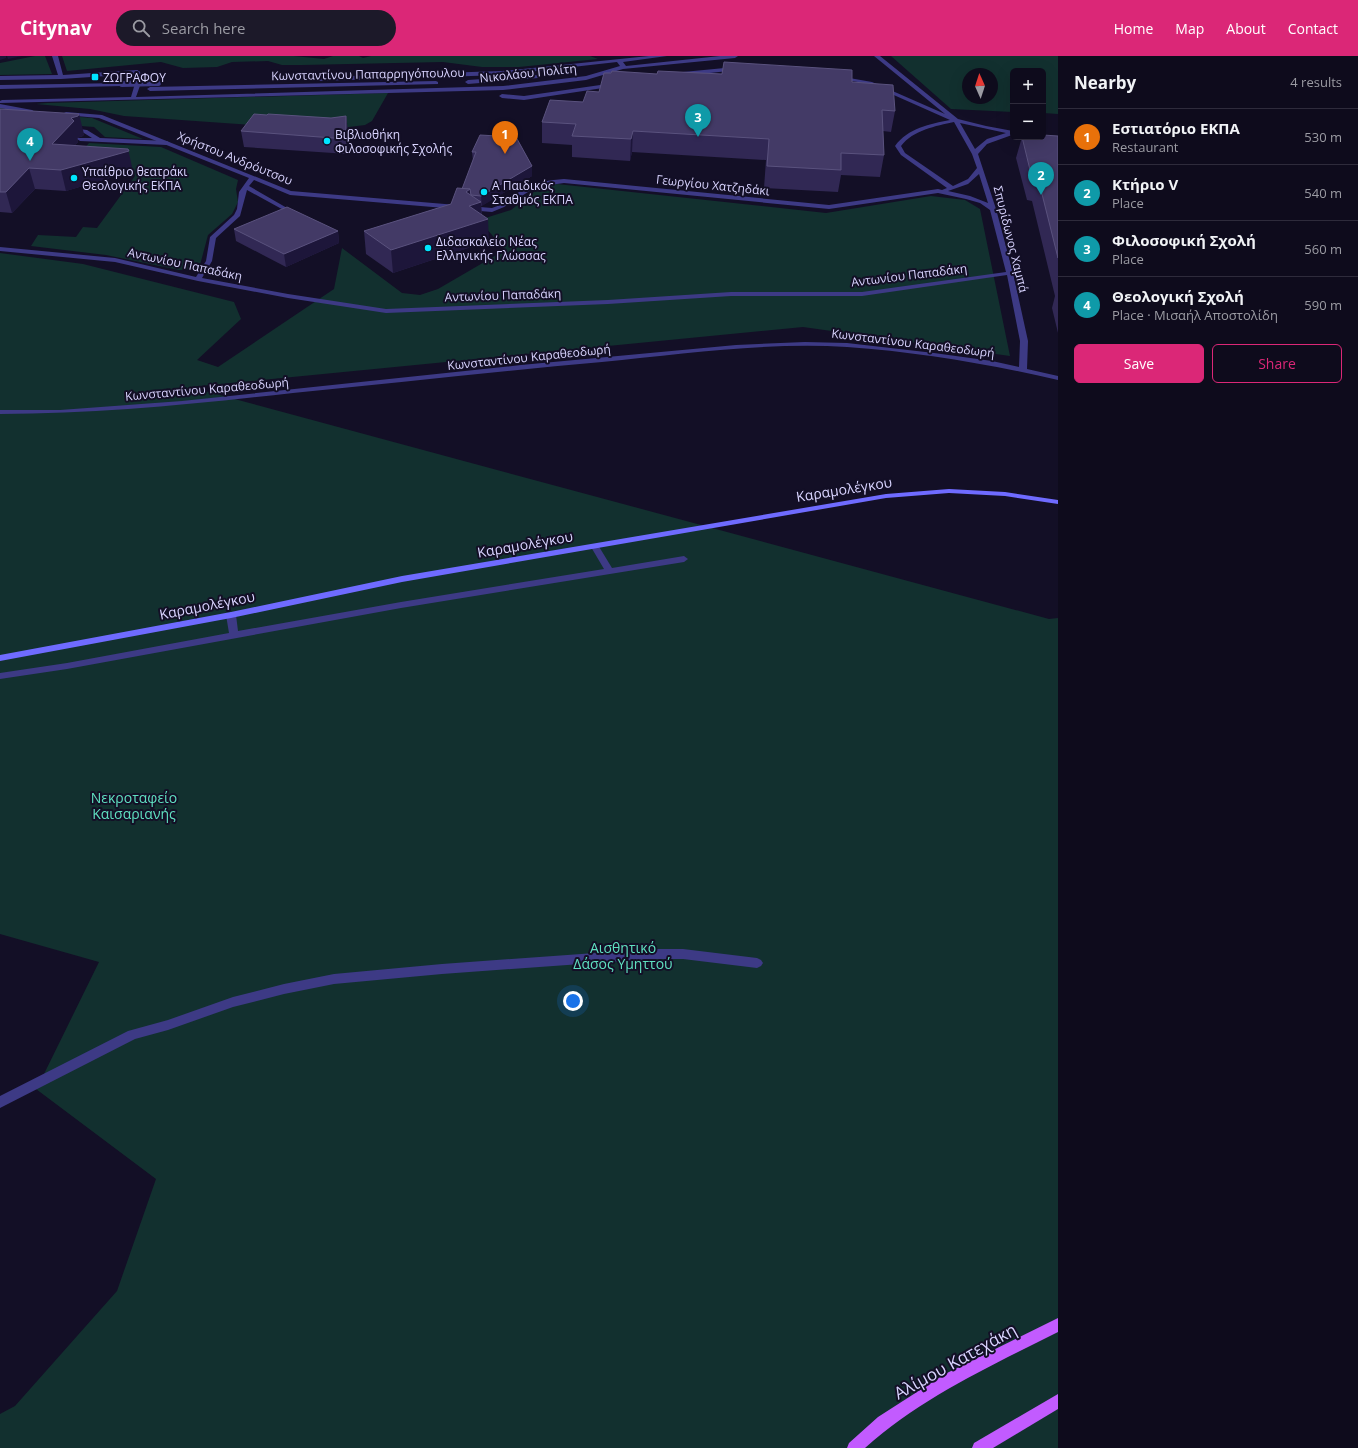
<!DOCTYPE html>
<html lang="en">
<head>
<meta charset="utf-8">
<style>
  :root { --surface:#0e0b1c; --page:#1c1929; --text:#f1f3f6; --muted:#9b9ba3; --line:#2e2b3b; --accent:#db2777 }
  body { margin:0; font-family:"Open Sans",sans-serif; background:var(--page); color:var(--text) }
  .controls { position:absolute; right:12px; top:12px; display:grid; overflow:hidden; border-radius:6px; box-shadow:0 4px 16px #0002 }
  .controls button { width:36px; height:36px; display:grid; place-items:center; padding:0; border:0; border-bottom:1px solid var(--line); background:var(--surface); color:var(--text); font:20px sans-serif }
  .compass { position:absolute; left:962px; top:12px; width:36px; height:36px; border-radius:50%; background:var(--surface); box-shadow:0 4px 16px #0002; rotate:357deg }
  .you { position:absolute; left:573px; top:945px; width:14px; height:14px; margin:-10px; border:3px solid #fff; border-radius:50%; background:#1a73e8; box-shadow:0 0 0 6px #1a73e833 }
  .badge { display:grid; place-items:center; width:26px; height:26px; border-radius:50%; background:var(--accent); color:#fff; font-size:13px; font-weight:700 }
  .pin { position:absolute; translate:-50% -33px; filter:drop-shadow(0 1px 2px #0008) }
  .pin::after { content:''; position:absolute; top:21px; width:14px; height:12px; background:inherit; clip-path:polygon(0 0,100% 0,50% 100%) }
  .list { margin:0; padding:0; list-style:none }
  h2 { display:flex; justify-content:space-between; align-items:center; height:52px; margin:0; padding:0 16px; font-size:17px }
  h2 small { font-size:13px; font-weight:400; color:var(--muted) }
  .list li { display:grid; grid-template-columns:26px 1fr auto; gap:12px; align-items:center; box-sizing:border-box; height:56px; padding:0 16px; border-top:1px solid var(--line) }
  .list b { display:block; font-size:15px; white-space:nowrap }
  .list p { margin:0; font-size:13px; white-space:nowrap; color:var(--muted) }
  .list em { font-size:13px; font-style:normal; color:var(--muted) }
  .actions { display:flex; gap:8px; padding:12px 16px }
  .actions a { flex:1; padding:9px 0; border:1px solid var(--accent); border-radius:6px; text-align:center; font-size:14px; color:var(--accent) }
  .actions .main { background:var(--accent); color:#fff }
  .icon { flex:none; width:22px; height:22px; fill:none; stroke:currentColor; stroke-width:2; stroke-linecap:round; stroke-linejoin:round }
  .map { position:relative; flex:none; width:1058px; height:1392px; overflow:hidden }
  header { display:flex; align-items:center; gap:24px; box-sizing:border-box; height:56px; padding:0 20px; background:var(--accent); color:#fff }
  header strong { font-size:19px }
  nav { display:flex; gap:22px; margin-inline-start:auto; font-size:14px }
  .search { width:280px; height:36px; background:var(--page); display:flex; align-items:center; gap:10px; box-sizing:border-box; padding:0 14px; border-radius:22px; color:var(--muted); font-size:15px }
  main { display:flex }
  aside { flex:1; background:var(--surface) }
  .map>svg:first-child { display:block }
</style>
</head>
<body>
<header>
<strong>Citynav</strong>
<div class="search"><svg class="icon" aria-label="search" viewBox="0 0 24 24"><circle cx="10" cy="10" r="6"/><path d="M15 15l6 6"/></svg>Search here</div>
<nav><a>Home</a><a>Map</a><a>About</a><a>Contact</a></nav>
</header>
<main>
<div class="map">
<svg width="1058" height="1392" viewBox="0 0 1058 1392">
  <rect width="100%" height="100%" fill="#130f26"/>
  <g fill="#12302f" fill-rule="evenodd">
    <polygon points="35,0 45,0 52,18 0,19 0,7"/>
    <polygon points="62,0 294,0 324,3 333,0 359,0 363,2 371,0 590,0 598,3 519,11 482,11 443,6 302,9 282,9 268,5 232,6 217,11 183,12 161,6 67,15"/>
    <path d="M 891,0 L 1058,0 L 1058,58 L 1043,57 L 1043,15 L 1013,15 L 1013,56 L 951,53 ZM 968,18 L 992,18 L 992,42 L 968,42 Z"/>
    <polygon points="388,37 372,65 365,69 325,74 124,60 90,53 36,48 47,47"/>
    <polygon points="0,52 32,57 92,62 143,83 105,81 94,71 0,64"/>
    <polygon points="89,87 161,91 238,124 236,133 238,146 232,158 208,179 200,209 196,213 179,214 106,199 31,190 38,179 76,181 83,171 97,172 135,120 132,113 72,107"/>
    <polygon points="557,128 826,157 931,140 965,144 980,153 1010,300 803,271 190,331 1049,563 1058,562 1058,1392 0,1392 0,1358 15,1350 117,1235 156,1123 32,1030 44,1018 99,906 0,878 0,197 83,208 234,246 241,263 197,304 218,311 334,233 342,192 402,237 420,239 438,233 505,194 479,164 511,154 539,132"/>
  </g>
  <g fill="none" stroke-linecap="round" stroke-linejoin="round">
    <g fill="#3d3a85" fill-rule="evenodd">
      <polygon points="649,0 667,0 623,6 626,10 720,0 738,0 735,2 623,13 586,24 503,34 0,47 0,45 2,44 131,41 136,24 134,16 137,14 140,16 142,24 136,41 503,30 586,20 620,10 617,6 502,19 317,25 314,23 317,21 502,15"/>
      <path d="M 874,0 L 880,0 L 958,63 L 986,70 L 1013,75 L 1012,79 L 987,88 L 978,98 L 996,153 L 1013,217 L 1028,285 L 1027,313 L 1058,320 L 1058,324 C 989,308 918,296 847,291 C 766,286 683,298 602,306 C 499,315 396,327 293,337 C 196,348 98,358 0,358 L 0,354 L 60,354 L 182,345 L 521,309 L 736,289 L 805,286 L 847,287 L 934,297 L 992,305 L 1019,311 L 1020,285 L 1007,219 L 862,240 L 731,240 L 608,248 L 386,257 L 288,242 L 198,225 L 115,206 L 0,195 L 0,191 L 115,202 L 196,221 L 206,205 L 210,181 L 234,159 L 237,153 L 239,136 L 249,122 L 99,62 L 64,59 L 64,57 L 66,56 L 102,59 L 291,135 L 492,152 C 504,148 513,139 524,133 C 537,126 550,124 564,123 L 829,149 L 938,133 L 942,134 L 947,132 L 901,99 L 895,90 C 908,72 930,68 950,64 L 869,28 L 835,22 L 838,20 L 872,26 L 945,58 ZM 954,66 L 972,98 L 977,112 L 968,123 L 953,130 L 905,97 L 901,90 C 913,74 936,70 954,66 ZM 960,67 L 1006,77 L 987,83 L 975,93 ZM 979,118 L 988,147 L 970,140 L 948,135 L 968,128 ZM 254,124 L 290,139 L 492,156 L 504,151 L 536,131 L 564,127 L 829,153 L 938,137 L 966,143 L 980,147 L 990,154 L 1006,216 L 862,236 L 731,236 L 608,244 L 386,253 L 288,238 L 202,222 L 212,205 L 216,182 L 240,160 L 247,134 L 289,157 L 294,156 L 249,130 Z"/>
      <polygon points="735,11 738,13 737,14 683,20 680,18 683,16"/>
      <polygon points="536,19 539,21 538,22 468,28 465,26 468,24"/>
      <polygon points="436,25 438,26 438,28 150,35 147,33 150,31"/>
      <polygon points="124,27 125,28 122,30 0,33 0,29"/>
      <polygon points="614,27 617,29 616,30 524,44 502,42 499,40 502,38 524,40"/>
      <polygon points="0,48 32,54 35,56 32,58 0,52"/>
      <polygon points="651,893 683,893 757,902 761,904 763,907 761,910 757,912 683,903 651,903 442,918 334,928 284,938 233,951 168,974 135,983 0,1052 0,1040 128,975 168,964 233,941 284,928 334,918 442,908"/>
    </g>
    <g fill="#3d3a85" fill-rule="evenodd">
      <polygon points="52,0 58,0 63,19 137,14 140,16 137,18 61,23 0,24 0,20 58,19"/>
      <polygon points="70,72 87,74 100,82 167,85 170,87 167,89 80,85 77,83 78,82 92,82 84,77 68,75 68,73"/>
      <polygon points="595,488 598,489 612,512 684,500 688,503 684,506 401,552 67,613 0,623 0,617 67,607 229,577 226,559 231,556 236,559 238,575 401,546 604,513 591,491"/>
    </g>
    <polygon fill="#6f6bff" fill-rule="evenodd" points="949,433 1005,436 1058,444 1058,448 1005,440 949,437 886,442 402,526 231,562 0,605 0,599 231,556 402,520 886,438"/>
    <g fill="#c25bff" fill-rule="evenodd">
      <path d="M 1058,1262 L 1058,1276 C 991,1310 922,1341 865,1392 L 847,1392 L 849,1387 L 878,1361 L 945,1318 Z"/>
      <polygon points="1058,1338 1058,1353 993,1392 972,1392 974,1387"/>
    </g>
    <polyline stroke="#3d3a85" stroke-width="6" points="122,28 158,27"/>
  </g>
  <g fill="#312854">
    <polygon points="657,18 852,26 895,55 891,76 883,75 884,99 880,121 841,119 838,136 764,132 766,104 632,96 630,105 572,101 572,89 542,87 542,66 583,46 599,36"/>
    <polygon points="0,53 84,78 83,80 77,82 78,86 75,89 133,115 66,135 35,133 12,157 0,156"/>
    <polygon points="346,60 348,75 348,98 244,91 241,75"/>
    <polygon points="1058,80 1058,277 1052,252 1055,240 1032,145 1027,144 1016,102 1022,81 1034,82 1034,81"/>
    <polygon points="516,81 532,110 532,120 481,150 482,158 489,185 393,217 366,198 364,175 451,148 462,133 473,105 472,96"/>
    <polygon points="234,173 338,175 339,187 286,211 236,185"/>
  </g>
  <g fill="#1d163a">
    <polygon points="0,0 6,0 6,2 0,4"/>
    <polygon points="7,0 22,0 8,3"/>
    <polygon points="79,58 84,78 83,80 77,82 78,86 57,109 52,88 71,62"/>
    <polygon points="346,60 348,75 348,98 346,83"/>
    <polygon points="633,75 632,96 630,105 631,83"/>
    <polygon points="128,93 133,115 66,135 61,114"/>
    <polygon points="532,110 532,120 482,150 481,140"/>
    <polygon points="29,112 35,133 12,157 6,136"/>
    <polygon points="470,133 471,149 481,146 482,165 488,163 489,185 393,217 391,194 466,136"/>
    <polygon points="338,175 339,187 286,211 284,198"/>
  </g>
  <g fill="#433a66" stroke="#5a527e">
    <polygon points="724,6 852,14 852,26 893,29 895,55 882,54 884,99 841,97 841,114 767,110 769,83 633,75 631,83 572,80 576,68 542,66 550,44 583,46 587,35 599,36 604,17 611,17 612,15 657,18 658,15 722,18"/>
    <polygon points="0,53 79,58 78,60 71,62 74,65 52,88 128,93 129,95 61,114 29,112 6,136 0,136"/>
    <polygon points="254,58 267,59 268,58 331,62 346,60 346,83 241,75"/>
    <polygon points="480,79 516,81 532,110 481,140 471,139 470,133 462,133 476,96 472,96"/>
    <polygon points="1043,79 1058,80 1058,202 1038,122 1032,122 1022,81 1036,82 1035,81 1043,81"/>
    <polygon points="457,132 470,133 466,136 481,146 469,150 488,163 391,194 364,175 451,148"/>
    <polygon points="287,151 338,175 284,198 234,173"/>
  </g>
  <g fill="#00e5ff" stroke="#130f26" stroke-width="1.5">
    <rect x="91" y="17" width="8" height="8" rx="2"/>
    <circle cx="327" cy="85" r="4"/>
    <circle cx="74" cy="122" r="4"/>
    <circle cx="484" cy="136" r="4"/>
    <circle cx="428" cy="192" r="4"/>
  </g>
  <g text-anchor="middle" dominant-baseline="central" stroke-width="4" stroke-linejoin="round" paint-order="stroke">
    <g font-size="12" fill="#d9d4ff" stroke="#130f26">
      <text transform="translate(528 17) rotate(-6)">Νικολάου Πολίτη</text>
      <text transform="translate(368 18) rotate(-1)">Κωνσταντίνου Παπαρρηγόπουλου</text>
      <text transform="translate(235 102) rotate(22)">Χρήστου Ανδρόυτσου</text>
      <text transform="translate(713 129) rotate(6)">Γεωργίου Χατζηδάκι</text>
      <text transform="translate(1011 183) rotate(76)">Σπυρίδωνος Χαμπά</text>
      <text transform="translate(185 208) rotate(12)">Αντωνίου Παπαδάκη</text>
      <text transform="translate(909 219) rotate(-7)">Αντωνίου Παπαδάκη</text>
      <text transform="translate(503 239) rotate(-2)">Αντωνίου Παπαδάκη</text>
      <text transform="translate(913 287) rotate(7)">Κωνσταντίνου Καραθεοδωρή</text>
      <text transform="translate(529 301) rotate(-6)">Κωνσταντίνου Καραθεοδωρή</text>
      <text transform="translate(207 333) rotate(-5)">Κωνσταντίνου Καραθεοδωρή</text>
    </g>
    <g font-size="12" fill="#d9d4ff" stroke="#130f26" text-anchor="start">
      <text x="103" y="21">ΖΩΓΡΑΦΟΥ</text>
      <text x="335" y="78">Βιβλιοθήκη<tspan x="335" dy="14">Φιλοσοφικής Σχολής</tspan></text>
      <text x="82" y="115">Υπαίθριο θεατράκι<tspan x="82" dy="14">Θεολογικής ΕΚΠΑ</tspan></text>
      <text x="492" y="129">Α Παιδικός<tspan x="492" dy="14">Σταθμός ΕΚΠΑ</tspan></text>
      <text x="436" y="185">Διδασκαλείο Νέας<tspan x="436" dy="14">Ελληνικής Γλώσσας</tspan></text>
    </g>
    <g font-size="14" fill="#d9d4ff" stroke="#130f26">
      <text transform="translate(844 433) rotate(-9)">Καραμολέγκου</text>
      <text transform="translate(525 488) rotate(-10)">Καραμολέγκου</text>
      <text transform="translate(207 549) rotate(-11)">Καραμολέγκου</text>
    </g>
    <g font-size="14" fill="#5fe0c0" stroke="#130f26">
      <text x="134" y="741">Νεκροταφείο<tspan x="134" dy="16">Καισαριανής</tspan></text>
      <text x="623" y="891">Αισθητικό<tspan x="623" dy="16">Δάσος Υμηττού</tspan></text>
    </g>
    <g font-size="17" fill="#d9d4ff" stroke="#130f26">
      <text transform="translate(955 1305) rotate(-29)">Αλίμου Κατεχάκη</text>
    </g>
  </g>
</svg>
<div class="controls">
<button>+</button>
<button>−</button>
</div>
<svg class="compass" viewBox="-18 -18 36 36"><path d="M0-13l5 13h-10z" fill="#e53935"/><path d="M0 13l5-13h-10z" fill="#9b9ba3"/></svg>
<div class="you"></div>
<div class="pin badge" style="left:505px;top:98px;background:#e8710a">1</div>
<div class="pin badge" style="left:1041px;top:139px;background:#0f9aa8">2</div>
<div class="pin badge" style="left:698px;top:81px;background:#0f9aa8">3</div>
<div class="pin badge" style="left:30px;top:105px;background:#0f9aa8">4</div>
</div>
<aside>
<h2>Nearby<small>4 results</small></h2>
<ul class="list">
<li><span class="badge" style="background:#e8710a">1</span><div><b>Εστιατόριο ΕΚΠΑ</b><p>Restaurant</p></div><em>530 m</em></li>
<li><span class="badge" style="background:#0f9aa8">2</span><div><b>Κτήριο V</b><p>Place</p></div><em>540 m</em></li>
<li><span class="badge" style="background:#0f9aa8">3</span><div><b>Φιλοσοφική Σχολή</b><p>Place</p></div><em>560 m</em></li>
<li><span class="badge" style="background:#0f9aa8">4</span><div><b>Θεολογική Σχολή</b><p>Place · Μισαήλ Αποστολίδη</p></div><em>590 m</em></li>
</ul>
<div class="actions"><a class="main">Save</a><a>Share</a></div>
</aside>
</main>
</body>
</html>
